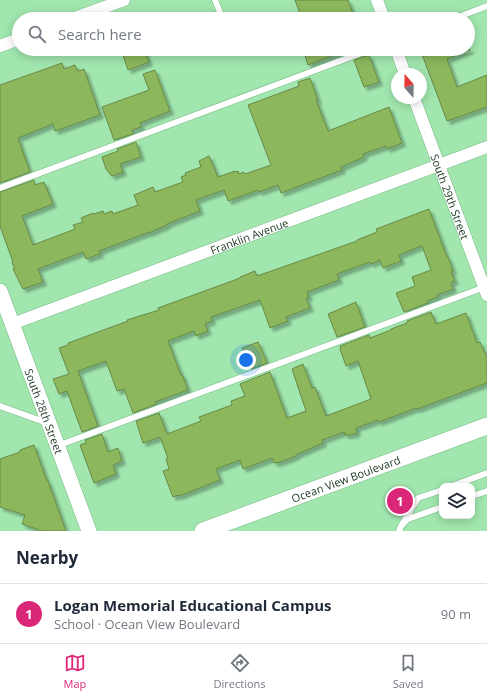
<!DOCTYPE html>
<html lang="en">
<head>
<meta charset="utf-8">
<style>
  :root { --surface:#fff; --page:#f2f2f3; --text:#1f2937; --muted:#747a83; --line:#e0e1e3; --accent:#db2777 }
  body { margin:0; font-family:"Open Sans",sans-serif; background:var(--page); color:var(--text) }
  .controls { position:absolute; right:12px; bottom:12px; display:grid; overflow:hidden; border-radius:8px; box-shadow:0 2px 10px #0003 }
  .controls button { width:36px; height:36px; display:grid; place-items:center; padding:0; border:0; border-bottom:1px solid var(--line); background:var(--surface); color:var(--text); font:20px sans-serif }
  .compass { position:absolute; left:391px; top:68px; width:36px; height:36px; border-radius:50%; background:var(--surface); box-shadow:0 2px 10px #0003; rotate:340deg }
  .you { position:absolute; left:246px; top:360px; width:14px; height:14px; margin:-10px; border:3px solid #fff; border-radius:50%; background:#1a73e8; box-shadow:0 0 0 6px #1a73e833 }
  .badge { display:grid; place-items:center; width:26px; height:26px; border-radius:50%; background:var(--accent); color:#fff; font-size:13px; font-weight:700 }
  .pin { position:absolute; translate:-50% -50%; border:2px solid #fff; box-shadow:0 1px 4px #0006 }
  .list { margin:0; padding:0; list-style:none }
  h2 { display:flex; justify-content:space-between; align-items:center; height:52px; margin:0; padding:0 16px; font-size:17px }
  h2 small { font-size:13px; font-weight:400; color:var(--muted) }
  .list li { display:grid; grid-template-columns:26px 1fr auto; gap:12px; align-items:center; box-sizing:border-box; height:60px; padding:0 16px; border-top:1px solid var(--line) }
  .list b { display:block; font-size:15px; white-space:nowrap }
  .list p { margin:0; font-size:13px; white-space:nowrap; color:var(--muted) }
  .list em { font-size:13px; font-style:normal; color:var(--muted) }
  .icon { flex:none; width:22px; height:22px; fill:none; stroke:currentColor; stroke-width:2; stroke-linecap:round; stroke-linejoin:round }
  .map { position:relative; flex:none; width:487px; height:531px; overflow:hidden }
  .search { position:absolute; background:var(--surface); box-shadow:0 2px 10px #0003; left:12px; right:12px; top:12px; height:44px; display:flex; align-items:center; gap:10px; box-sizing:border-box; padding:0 14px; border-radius:22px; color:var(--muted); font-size:15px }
  .sheet { height:112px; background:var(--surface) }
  nav { display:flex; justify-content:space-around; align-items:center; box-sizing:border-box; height:56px; border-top:1px solid var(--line); background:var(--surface); font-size:11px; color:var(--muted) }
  nav a { display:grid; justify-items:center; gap:2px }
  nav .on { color:var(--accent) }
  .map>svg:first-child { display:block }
</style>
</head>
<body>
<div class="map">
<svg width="487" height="531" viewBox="0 0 487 531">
  <defs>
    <filter id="shadow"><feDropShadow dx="3.5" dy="3.5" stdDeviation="1" flood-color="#0004"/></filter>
  </defs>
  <rect width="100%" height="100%" fill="#a0e6ae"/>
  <g fill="#8cb75d" stroke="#688a44" filter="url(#shadow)">
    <polygon points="295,0 348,0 355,19 302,19"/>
    <polygon points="121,49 144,49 149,62 128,70"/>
    <polygon points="303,49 346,49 347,50 308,65"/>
    <polygon points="420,49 470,49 470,50 447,59 457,87 487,75 487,107 447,121"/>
    <polygon points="369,55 379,82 364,87 354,60"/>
    <polygon points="62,63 64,69 75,65 77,70 78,70 79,71 84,69 100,115 55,131 53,124 18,138 30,172 0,183 0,85"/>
    <polygon points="155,70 170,111 140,123 141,127 132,130 133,134 114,140 102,107 149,90 143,74"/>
    <polygon points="310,78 318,100 316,100 328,131 389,107 402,143 387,149 386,146 363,154 364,157 341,167 342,170 281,193 278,185 259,192 258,190 228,201 224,190 196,200 200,211 167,224 167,225 149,233 149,232 99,251 100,254 86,259 83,252 38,269 43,282 23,289 13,269 15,269 12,263 13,262 0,226 0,192 34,180 35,185 44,182 53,204 22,216 33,245 75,229 73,225 83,222 81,218 93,213 94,214 103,211 104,214 112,211 113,214 138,205 134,195 153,187 155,192 183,182 181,177 186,175 185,173 201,167 199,161 209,156 218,177 235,171 235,172 238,171 239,174 244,172 245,174 271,165 248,105 299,86 298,82"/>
    <polygon points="136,142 141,157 120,164 123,172 112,176 106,169 102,157 118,151 117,149"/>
    <polygon points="429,209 447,257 448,257 453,271 451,272 455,281 451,282 453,289 437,295 438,297 427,301 428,303 404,312 396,293 415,286 412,277 431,270 422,246 421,246 399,255 401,261 383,268 380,260 371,264 370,262 337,274 339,280 307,292 309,297 306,298 310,308 286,317 288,321 270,328 260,300 211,317 212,321 205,324 208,331 196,336 194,331 168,341 181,375 182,374 188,390 155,402 156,404 133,413 124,389 117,391 106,361 78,371 98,426 82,432 67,391 59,394 53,379 69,374 59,348 68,345 68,343 128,321 127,320 159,310 158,308 240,278 240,277 255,271 257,276 357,241 357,240 377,232 376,229"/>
    <polygon points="356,302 365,327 337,337 328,314"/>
    <polygon points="431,312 436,324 466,313 477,343 480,342 487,358 487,383 417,409 416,408 379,422 378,420 356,428 357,433 350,435 345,435 344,432 322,440 323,443 298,454 296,455 296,456 277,463 277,462 274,463 272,458 243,469 240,460 216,469 220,480 179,496 178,495 173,497 163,471 169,469 166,459 168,458 160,437 143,443 136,421 159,413 167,434 201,421 199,417 232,405 231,401 245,396 240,384 270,372 287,418 306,411 292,369 303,364 312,388 315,387 326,416 371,399 358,361 346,366 340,349 341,348 340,346 369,335 370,338 391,330 391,329 407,323 407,321"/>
    <polygon points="258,342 267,363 251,369 242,348"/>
    <polygon points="102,434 108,452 118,448 122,461 113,465 116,474 94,483 80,445 86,443 85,440"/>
    <polygon points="34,445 47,481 48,481 66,531 42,531 22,524 25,515 0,507 0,459 20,452 20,450"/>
  </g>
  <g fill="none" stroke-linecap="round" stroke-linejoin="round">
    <g stroke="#74b983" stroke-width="7">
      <g id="service">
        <polyline points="215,0 221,15"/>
        <polyline points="453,19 487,6"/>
        <polyline points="0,188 372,49"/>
        <polyline points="0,406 47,423"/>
        <polyline points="57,446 485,287"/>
        <polyline points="452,486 487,473"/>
        <polyline points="472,496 487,491"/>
        <polyline points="401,526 418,498 442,490"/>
        <polyline points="399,531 401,526 408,519 442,507"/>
      </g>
    </g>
    <g stroke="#74b983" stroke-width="13">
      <g id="minor">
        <polyline points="377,0 384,19"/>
        <polyline points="72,19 124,0"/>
        <polyline points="0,46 19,39"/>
        <polyline points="396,49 405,74"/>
        <path id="s1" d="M 414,98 L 487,295"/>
        <path id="s2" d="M 12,324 L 487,147"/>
      </g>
    </g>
    <g stroke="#74b983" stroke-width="16">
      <g id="tertiary">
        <path id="s3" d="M 0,291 L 89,531"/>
      </g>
    </g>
    <g stroke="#74b983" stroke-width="18">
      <g id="secondary">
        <path id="s4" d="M 203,531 L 487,426"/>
      </g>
    </g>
    <use href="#service" stroke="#fff" stroke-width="6"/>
    <use href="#minor" stroke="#fff" stroke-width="12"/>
    <use href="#tertiary" stroke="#fff" stroke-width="15"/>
    <use href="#secondary" stroke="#fff" stroke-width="17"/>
  </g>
  <g text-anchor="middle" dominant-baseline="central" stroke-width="3" stroke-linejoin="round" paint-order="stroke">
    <g font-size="11" fill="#1d3a24" stroke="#a0e6ae">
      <text stroke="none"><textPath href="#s1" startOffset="105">South 29th Street</textPath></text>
      <text stroke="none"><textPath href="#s2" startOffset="253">Franklin Avenue</textPath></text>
      <text stroke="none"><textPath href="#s3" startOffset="128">South 28th Street</textPath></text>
      <text stroke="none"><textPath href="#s4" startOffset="152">Ocean View Boulevard</textPath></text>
    </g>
  </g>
</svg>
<div class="controls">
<button><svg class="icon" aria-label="layers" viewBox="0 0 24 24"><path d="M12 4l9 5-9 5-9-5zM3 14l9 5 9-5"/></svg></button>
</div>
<svg class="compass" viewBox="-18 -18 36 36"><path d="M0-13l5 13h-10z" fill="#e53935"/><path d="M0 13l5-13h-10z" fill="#747a83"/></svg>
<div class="you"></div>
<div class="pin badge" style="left:400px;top:501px">1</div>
<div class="search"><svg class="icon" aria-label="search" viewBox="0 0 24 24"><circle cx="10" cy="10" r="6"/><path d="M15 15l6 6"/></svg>Search here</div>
</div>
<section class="sheet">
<h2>Nearby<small></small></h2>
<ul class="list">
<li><span class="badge">1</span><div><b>Logan Memorial Educational Campus</b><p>School · Ocean View Boulevard</p></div><em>90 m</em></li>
</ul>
</section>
<nav>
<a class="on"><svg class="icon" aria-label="map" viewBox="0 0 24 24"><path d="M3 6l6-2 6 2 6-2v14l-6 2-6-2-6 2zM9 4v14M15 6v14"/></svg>Map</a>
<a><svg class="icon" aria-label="directions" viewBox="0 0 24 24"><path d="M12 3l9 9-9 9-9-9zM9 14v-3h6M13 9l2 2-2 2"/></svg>Directions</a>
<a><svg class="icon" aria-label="saved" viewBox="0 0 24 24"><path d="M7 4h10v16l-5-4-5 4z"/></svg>Saved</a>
</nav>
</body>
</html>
